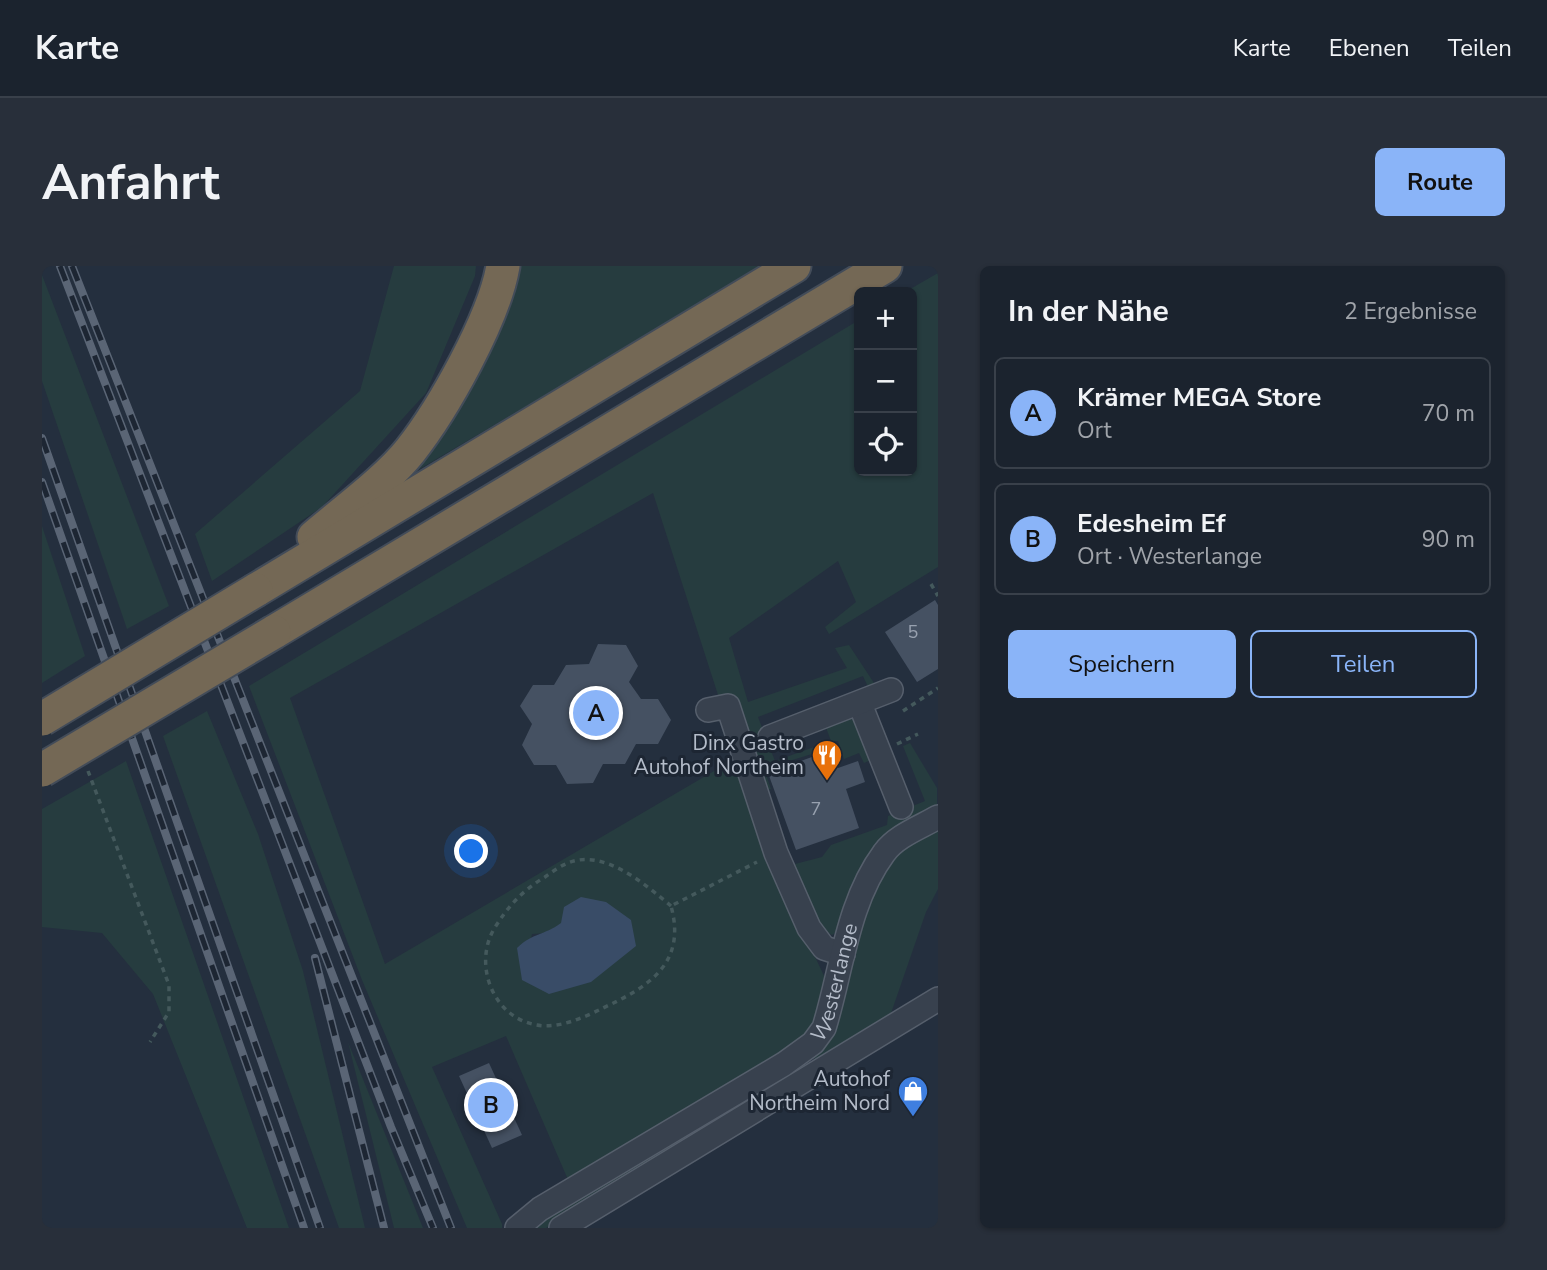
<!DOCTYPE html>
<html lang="de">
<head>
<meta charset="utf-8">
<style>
  :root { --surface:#1b232e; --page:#282f3a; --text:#f1f3f6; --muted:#a0a4aa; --line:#39404a; --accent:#8ab4f8 }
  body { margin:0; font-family:"Nunito Sans",sans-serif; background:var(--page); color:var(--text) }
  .controls { position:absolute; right:21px; top:21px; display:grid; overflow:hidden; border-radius:10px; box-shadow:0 2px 5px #0004 }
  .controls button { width:63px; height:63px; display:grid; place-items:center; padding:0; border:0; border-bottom:2px solid var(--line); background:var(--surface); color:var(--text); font:35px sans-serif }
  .you { position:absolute; left:430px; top:586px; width:24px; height:24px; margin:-18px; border:5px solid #fff; border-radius:50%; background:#1a73e8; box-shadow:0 0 0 10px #1a73e833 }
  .badge { display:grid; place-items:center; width:46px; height:46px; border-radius:50%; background:var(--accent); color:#111; font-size:23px; font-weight:700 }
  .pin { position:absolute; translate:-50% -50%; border:4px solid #fff; box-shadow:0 2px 7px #0006 }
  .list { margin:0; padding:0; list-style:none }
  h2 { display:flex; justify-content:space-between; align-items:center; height:91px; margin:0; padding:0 28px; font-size:30px }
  h2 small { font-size:23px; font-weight:400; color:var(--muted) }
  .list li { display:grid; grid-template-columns:46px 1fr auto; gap:21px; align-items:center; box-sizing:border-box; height:112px; margin:0 14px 14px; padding:0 14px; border:2px solid var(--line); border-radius:10px }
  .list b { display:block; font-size:26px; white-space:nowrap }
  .list p { margin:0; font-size:23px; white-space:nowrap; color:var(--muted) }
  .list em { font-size:23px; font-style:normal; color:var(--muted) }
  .actions { display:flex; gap:14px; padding:21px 28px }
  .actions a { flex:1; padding:16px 0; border:2px solid var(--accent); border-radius:10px; text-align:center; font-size:24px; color:var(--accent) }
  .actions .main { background:var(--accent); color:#111 }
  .icon { flex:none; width:38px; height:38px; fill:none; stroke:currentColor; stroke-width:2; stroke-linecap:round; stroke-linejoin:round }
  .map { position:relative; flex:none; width:896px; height:962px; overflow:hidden; border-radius:10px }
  header { display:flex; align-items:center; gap:42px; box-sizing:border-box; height:98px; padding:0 35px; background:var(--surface); border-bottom:2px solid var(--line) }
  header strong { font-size:33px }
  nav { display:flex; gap:38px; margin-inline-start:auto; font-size:24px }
  .intro { display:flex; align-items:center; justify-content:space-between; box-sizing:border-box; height:168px; padding:0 42px }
  h1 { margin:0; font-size:49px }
  .button { padding:18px 32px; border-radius:10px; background:var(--accent); color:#111; font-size:24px; font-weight:700 }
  main { display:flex; gap:42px; padding:0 42px }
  aside { flex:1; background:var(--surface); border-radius:10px; box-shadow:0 2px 5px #0004 }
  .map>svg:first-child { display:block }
</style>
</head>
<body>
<header>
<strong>Karte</strong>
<nav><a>Karte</a><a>Ebenen</a><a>Teilen</a></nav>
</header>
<div class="intro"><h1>Anfahrt</h1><a class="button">Route</a></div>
<main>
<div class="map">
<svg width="896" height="962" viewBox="0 0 896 962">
  <rect width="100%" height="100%" fill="#242f3e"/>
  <g fill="#263c3f" fill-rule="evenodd">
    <polygon points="352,0 434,0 433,10 384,127 280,241 170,315 153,268 318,125"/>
    <polygon points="473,0 723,0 352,218"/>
    <path d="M 896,7 L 896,301 L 787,368 L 783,361 L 814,336 L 796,295 L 687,372 L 706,436 L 805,402 L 793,382 L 807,379 L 832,417 L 827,423 L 821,410 L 716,451 L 733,495 L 789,475 L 783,459 L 812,450 L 831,493 L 822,497 L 817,487 L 802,493 L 796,475 L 790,475 L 792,481 L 722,503 L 729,523 L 708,528 L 757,657 L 784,714 L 777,748 L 765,772 L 527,916 L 464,770 L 390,801 L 460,958 L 460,962 L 425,962 L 320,714 L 207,420 L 817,54 L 817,205 L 870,205 L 870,26 L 863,26 ZM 611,227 L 696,491 L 343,698 L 248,432 ZM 520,657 L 480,714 L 490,668 L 506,667 Z"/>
    <polygon points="0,9 127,340 85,363 0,115"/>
    <polygon points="0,260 43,390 0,417"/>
    <polygon points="165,445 216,568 261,705 323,962 297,962 121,470"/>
    <polygon points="868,477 895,522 895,538 840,572 827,594 798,664 790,669 775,659 753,598 780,591 789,579 845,559 846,550 883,535 861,480"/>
    <polygon points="84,495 247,962 205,962 111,728 60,667 0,661 0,543"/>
    <polygon points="896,561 896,623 884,646 847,753 770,799 830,627 847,597 866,580"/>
    <polygon points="306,776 381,962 352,962"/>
    <polygon points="725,820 729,825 504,962 491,962 497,955"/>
  </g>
  <path fill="#394c67" d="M 539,631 L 564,636 L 589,654 L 594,680 L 549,716 L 507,728 L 480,714 L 475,682 C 492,666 501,670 519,657 L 522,641 Z"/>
  <g fill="#455162">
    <polygon points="893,334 896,339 896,403 875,416 843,366"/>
    <polygon points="556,378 584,379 596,400 587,416 599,433 616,433 629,454 616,478 594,478 583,498 561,498 551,517 525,518 514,499 492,499 480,479 490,458 478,440 491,419 512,419 524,399 547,398"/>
    <polygon points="789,484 796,502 816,495 823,516 804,523 817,562 754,584 726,507"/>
    <polygon points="447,797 480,869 450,882 417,810"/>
  </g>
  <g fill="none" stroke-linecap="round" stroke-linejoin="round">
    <g stroke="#565f6c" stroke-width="26">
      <g id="minor">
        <polyline points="818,438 859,541"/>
        <polyline points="666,444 686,440 734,587 767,662 782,682 801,688"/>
        <polyline points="728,471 849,424"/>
        <path id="s1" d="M 475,962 L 498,943 L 742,798 L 771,777 L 782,762 C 800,704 805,637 842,587 C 854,570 879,561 896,551"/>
        <polyline points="519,962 896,733"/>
      </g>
    </g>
    <g stroke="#434c59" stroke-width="37">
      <g id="highway">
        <path d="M 272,271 C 300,247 346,213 368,185 C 401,143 452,53 461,0"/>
        <polyline points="214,324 752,0"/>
        <polyline points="232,366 843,0"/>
      </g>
    </g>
    <g stroke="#44595c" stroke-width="3.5" stroke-dasharray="5 5" stroke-linecap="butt">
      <polyline points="889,318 896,330"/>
      <polyline points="861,445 896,422"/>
      <polyline points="855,478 876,468"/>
      <polyline points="46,505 127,719 127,746 108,776"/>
      <path d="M 629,640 C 604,619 562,582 526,597 C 518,600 510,606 503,611 C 480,625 466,640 452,663 C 431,699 451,752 495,759 C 516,763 541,752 561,742 C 606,721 645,698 629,640 L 715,596"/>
    </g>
    <use href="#minor" stroke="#38414e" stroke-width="23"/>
    <use href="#highway" stroke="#746855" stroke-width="33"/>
    <g stroke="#5a6575" stroke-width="8">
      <g id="rail">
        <polyline points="18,0 349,861 391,962"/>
        <polyline points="30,0 409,962"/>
        <polyline points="0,172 278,962"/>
        <polyline points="0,216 262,962"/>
        <polyline points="273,692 342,962"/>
      </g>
    </g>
    <use href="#rail" stroke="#1d2633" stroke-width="5" stroke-dasharray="16" stroke-linecap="butt"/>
    <g stroke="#434c59" stroke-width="37" stroke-linecap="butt">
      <g id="highway-bridge">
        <polyline points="0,453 214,324"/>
        <polyline points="0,504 232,366"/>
      </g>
    </g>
    <use href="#highway-bridge" stroke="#746855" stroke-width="33"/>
  </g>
  <defs>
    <g id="restaurant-pin" transform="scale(1.575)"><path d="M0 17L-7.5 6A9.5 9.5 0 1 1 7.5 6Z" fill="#e8710a" stroke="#1d2633"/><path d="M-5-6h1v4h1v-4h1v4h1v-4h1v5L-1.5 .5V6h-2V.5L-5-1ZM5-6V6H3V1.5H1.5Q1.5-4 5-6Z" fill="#fff"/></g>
    <g id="shop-pin" transform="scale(1.575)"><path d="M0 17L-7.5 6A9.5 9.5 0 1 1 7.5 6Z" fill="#3f7fe0" stroke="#1d2633"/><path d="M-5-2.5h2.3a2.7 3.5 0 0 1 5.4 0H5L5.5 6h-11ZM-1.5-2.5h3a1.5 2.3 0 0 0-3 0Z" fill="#fff"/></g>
  </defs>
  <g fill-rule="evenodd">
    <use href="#restaurant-pin" x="785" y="489"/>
    <use href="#shop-pin" x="871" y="825"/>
  </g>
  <g text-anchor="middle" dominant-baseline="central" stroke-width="6" stroke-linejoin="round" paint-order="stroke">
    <g font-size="18" fill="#98a1af">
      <text x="871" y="366">5</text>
      <text x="774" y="543">7</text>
    </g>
    <g font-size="21" fill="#b4bcc9" stroke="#1d2633" text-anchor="end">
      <text x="762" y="477">Dinx Gastro<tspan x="762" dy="24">Autohof Northeim</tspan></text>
      <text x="848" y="813">Autohof<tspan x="848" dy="24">Northeim Nord</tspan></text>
    </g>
    <g font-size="21" fill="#b4bcc9" stroke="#1d2633">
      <text stroke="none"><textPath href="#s1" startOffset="415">Westerlange</textPath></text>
    </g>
  </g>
</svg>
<div class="controls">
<button>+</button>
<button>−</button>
<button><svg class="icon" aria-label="locate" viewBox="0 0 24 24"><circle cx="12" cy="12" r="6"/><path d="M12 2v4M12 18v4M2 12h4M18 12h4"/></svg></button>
</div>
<div class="you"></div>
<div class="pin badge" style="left:554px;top:447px">A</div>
<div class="pin badge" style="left:449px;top:839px">B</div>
</div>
<aside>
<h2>In der Nähe<small>2 Ergebnisse</small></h2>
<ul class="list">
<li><span class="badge">A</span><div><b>Krämer MEGA Store</b><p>Ort</p></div><em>70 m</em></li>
<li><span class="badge">B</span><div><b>Edesheim Ef</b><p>Ort · Westerlange</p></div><em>90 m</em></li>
</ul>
<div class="actions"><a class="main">Speichern</a><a>Teilen</a></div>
</aside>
</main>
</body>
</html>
